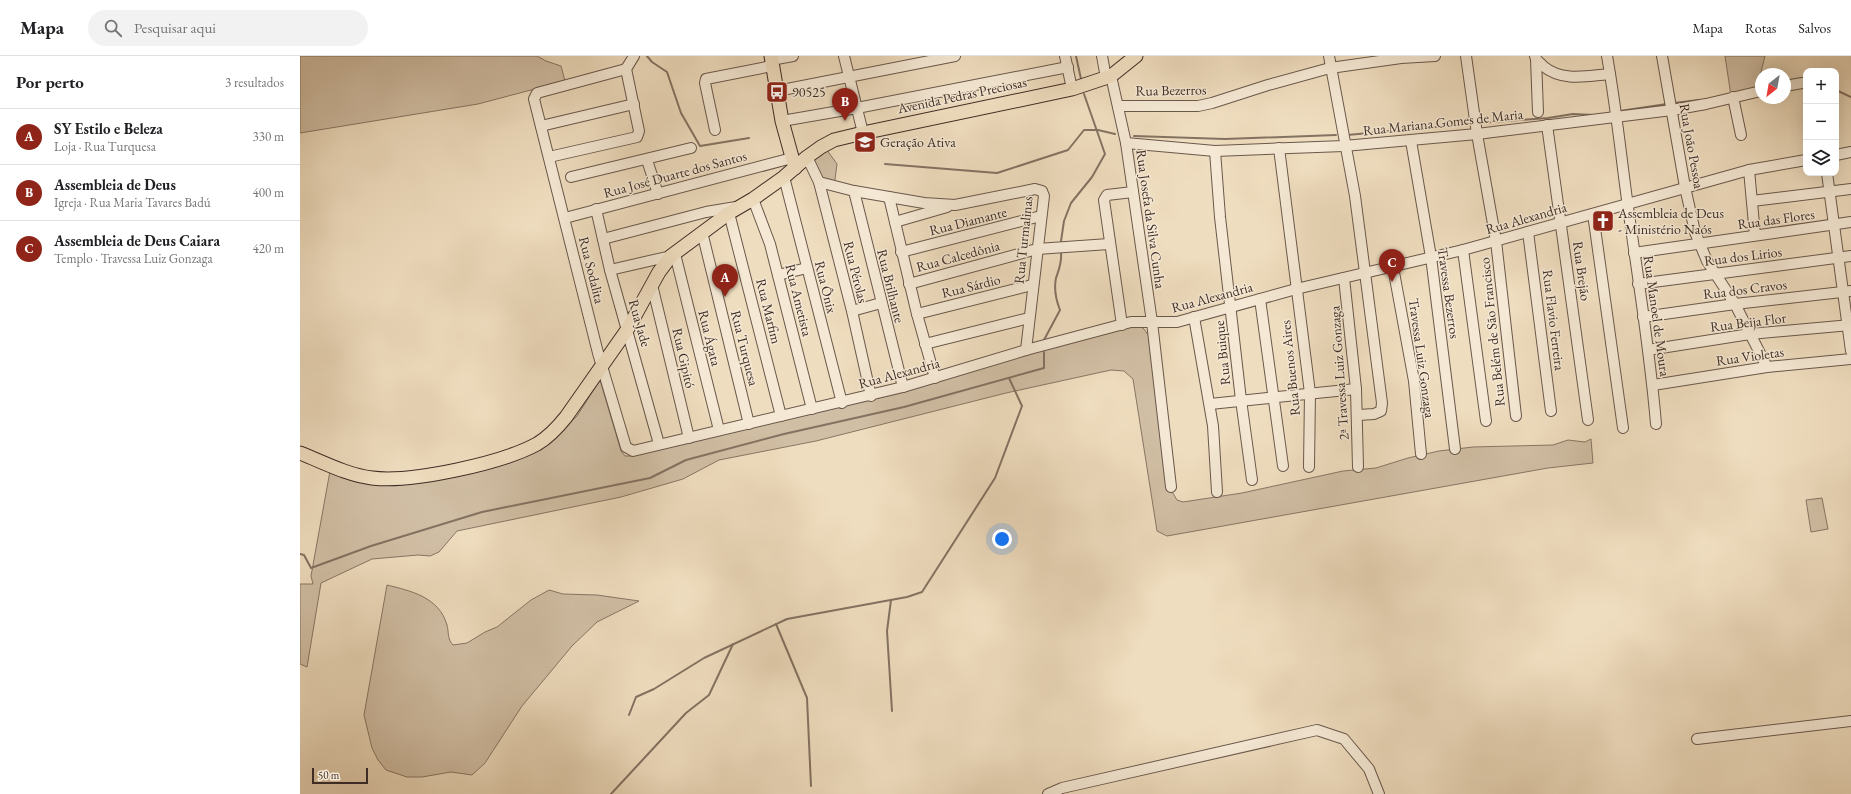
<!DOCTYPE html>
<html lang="pt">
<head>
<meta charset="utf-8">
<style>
  :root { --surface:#fff; --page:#f2f2f2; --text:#202124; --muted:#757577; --line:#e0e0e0; --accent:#8f2418 }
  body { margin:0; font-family:"EB Garamond",serif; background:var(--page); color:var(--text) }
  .controls { position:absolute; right:12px; top:12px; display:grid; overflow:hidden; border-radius:8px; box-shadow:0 4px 16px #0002 }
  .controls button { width:36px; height:36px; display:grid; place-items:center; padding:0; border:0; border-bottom:1px solid var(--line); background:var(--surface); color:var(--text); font:20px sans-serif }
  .compass { position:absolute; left:1455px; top:12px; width:36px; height:36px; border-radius:50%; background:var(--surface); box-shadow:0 4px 16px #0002; rotate:211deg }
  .scale { position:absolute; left:12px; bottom:10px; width:56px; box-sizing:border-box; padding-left:4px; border:2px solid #3e2c25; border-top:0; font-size:11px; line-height:14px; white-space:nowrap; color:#3e2c25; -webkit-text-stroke:3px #f5e9d5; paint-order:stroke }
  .you { position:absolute; left:702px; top:483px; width:14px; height:14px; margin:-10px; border:3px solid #fff; border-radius:50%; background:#1a73e8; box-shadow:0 0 0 6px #1a73e833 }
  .badge { display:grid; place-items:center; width:26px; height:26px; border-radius:50%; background:var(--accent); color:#fff; font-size:13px; font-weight:700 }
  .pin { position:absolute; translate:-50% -33px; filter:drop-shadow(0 1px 2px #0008) }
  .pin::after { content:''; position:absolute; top:21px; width:14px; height:12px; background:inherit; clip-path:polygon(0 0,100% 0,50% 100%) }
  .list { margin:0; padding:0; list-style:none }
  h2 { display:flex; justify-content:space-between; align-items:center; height:52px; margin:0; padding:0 16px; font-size:17px }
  h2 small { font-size:13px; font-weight:400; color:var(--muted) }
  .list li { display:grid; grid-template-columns:26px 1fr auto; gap:12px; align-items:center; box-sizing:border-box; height:56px; padding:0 16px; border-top:1px solid var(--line) }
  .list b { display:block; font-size:15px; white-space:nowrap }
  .list p { margin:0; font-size:13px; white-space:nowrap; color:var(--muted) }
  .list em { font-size:13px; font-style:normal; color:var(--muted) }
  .icon { flex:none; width:22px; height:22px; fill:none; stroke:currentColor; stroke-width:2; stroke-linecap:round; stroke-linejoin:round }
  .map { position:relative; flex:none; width:1551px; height:738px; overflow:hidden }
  header { display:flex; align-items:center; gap:24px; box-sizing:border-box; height:56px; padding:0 20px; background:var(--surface); border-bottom:1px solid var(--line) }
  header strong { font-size:19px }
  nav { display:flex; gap:22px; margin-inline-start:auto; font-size:14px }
  .search { width:280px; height:36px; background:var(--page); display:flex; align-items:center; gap:10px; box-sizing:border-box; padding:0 14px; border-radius:22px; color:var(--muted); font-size:15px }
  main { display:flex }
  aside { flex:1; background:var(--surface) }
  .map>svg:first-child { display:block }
</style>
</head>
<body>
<header>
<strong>Mapa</strong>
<div class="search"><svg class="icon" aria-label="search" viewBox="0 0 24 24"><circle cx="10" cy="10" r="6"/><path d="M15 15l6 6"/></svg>Pesquisar aqui</div>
<nav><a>Mapa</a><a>Rotas</a><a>Salvos</a></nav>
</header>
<main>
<aside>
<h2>Por perto<small>3 resultados</small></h2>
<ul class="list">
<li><span class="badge">A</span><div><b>SY Estilo e Beleza</b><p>Loja · Rua Turquesa</p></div><em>330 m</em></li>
<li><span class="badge">B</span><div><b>Assembleia de Deus</b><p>Igreja · Rua Maria Tavares Badú</p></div><em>400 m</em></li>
<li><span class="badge">C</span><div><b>Assembleia de Deus Caiara</b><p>Templo · Travessa Luiz Gonzaga</p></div><em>420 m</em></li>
</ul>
</aside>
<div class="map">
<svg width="1551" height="738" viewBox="0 0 1551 738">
  <rect width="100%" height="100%" fill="#efddbf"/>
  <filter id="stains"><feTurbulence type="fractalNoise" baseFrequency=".005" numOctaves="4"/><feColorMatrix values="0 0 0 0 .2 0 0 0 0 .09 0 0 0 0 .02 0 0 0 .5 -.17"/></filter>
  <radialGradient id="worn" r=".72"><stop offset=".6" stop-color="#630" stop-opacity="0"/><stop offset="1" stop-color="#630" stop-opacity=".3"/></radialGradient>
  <g fill="#d1bfa5" stroke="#887665">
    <polygon points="0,0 237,0 246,5 261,10 265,25 178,48 0,77"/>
    <polygon points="1425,0 1465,0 1460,20 1461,33 1431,40"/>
    <polygon points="524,90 537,108 534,131 519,126 507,101"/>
    <polygon points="840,270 844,273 849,280 868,429 877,444 883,446 942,437 1043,415 1076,412 1108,402 1139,395 1173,391 1253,389 1268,384 1285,386 1291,383 1293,407 1248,412 867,480 857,475 833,323 824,315 811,314 706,337 516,385 419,404 383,423 321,441 157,475 139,496 130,500 118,499 72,503 21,527 7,611 0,608 0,528 13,528 11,520 30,415 71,428 250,386 277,360 300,324 321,395 325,400 331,400 600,337 713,302 829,271"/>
    <polygon points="1522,442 1528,473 1511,476 1506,444"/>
    <path d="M 87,529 C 111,535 139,541 147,569 C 149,576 147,583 153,589 L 167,587 L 185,576 L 197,571 L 231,544 L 249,534 L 263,538 L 297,539 L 339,545 L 297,566 L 272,590 L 222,650 L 185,707 L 172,719 L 151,716 L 122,721 L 107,721 L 86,714 L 78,704 L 72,692 L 64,659 Z"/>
  </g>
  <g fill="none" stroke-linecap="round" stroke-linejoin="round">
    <g stroke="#847262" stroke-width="2">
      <polyline points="347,0 352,6 367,16 381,57 400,90 449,82"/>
      <polyline points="776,0 781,23"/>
      <polyline points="1536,34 1551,41"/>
      <polyline points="1374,47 1399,44"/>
      <polyline points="1320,55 1367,48"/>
      <polyline points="1179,67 1248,62 1273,58 1294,59"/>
      <polyline points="1047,79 1169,68"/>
      <polyline points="834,80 925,83 1036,79"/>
      <polyline points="585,108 697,117 768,94 784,74 798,74 815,78"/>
      <polyline points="761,185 764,165 771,147 792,121 805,98 784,38"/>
      <path d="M 744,284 L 760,254 C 756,244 754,232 756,222 C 759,213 762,207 761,197"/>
      <polyline points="0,498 4,499 11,512 71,490 182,456 350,422 386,404 484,378 604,351 744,312 744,296"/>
      <polyline points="591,544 587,575 592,655"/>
      <polyline points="476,568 507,642 511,730"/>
      <polyline points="329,659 336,641 354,633 404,602 487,563 607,541 622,536 695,422 722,350 709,322"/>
      <polyline points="311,738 386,657 409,639 433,588"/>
    </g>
    <g stroke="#6a584c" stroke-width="12">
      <g id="minor">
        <polyline points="544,0 563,77"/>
        <polyline points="765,0 772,33"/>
        <polyline points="802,0 806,22"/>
        <polyline points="1029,0 1055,140 1082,347 1081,355 1074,358 1058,359"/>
        <polyline points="1166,0 1177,78 1196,185 1216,360"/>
        <path d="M 1235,0 C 1236,5 1240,6 1243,10 C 1262,26 1287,20 1310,18"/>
        <path d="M 1307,0 C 1316,50 1321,100 1328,151 C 1338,223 1350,295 1356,368"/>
        <polyline points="1362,0 1385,131 1395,176 1407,205 1435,248 1467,311"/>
        <polyline points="1236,3 1238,56"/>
        <polyline points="471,4 493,0"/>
        <polyline points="326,13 237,37 234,43 298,297 326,391 333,395 603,331 726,294 831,266 877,266 996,233 1163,194 1449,114 1506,104"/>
        <polyline points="326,13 334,0"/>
        <polyline points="811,20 826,87 852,266 871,431"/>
        <polyline points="1485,30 1502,27"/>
        <polyline points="477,35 655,0"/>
        <polyline points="1433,41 1441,79"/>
        <polyline points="818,50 898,50 912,47 968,29 1030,12 1101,2 1135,0"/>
        <polyline points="482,65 557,52 768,11"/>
        <polyline points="1247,69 1288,364"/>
        <polyline points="241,70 334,48"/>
        <polyline points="415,74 405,27 406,23 472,10"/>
        <polyline points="1111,85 1131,201 1155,393"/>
        <polyline points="826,87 915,95 1044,90 1177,78 1372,54 1406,48 1461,35"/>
        <polyline points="979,92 1010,337 1009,411"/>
        <polyline points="915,95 920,161 941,344 952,424"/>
        <polyline points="1536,99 1551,96"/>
        <polyline points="249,101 337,81 339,75 326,13"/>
        <polyline points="507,101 519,126 552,255 571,340"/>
        <polyline points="347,104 358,138"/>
        <polyline points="1449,114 1455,179"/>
        <polyline points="1527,117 1551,295"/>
        <polyline points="271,121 391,92"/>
        <polyline points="484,121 542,347"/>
        <polyline points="519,126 554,135 624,147 655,149 735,133 742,135 744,140 726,294"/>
        <polyline points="554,135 603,331"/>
        <polyline points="589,141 617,258 635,322"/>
        <polyline points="453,143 470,188 512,353"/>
        <polyline points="1452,145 1551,133"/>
        <polyline points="296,153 310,214 359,388"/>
        <polyline points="429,157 481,360"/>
        <polyline points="1293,158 1323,372"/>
        <polyline points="265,162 492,102"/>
        <polyline points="595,166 647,151"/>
        <polyline points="402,176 449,368"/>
        <polyline points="1228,176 1251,355"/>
        <polyline points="303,183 406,156 436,151"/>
        <polyline points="1163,194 1186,365"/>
        <polyline points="601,196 741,160"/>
        <polyline points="1334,197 1551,166"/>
        <polyline points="375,198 419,374"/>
        <polyline points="1093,211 1114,325 1121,398"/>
        <polyline points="310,214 371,200"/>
        <polyline points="478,219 507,212"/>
        <polyline points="1044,222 1056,333 1058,411"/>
        <polyline points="609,228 737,193 809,188"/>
        <polyline points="1338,228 1551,200"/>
        <polyline points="352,229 389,382"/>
        <polyline points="960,243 983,410"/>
        <polyline points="552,255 581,247"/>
        <polyline points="617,258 732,229"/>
        <polyline points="894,261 913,370 917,436"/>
        <polyline points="1343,261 1435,248 1551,235"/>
        <polyline points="822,269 804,144 807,139 833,136"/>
        <polyline points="625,288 729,262"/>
        <polyline points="1348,294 1450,278 1551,269"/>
        <polyline points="1353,329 1467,311 1551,303"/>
        <polyline points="910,348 1056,333"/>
        <polyline points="1397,683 1551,665"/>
        <polyline points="748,738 762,732 1017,674 1044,683 1069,713 1079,738"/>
      </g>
    </g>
    <g stroke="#3e2c25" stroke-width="15">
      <g id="major">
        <polyline points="471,0 482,65 495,112"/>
        <path d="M 0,397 C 23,406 47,419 72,422 C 112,427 202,407 237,388 C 249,381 258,371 266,361 L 327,274 L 359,216 L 371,200 L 429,157 L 453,143 L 484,121 L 507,101 L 521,91 L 534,84 L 563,77 L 772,33 L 811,20 L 836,0"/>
      </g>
    </g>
    <use href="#minor" stroke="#f5e9d5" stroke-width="10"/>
    <use href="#major" stroke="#efddbf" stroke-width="13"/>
  </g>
  <defs>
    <g id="bus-square" transform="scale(1.15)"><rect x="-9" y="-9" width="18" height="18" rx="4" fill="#8f2418" stroke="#f5e9d5"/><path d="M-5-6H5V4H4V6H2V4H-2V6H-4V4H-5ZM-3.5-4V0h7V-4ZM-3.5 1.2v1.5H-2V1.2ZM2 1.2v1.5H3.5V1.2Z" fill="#fff"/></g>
    <g id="school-square" transform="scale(1.15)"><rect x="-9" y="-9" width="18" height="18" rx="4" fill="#8f2418" stroke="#f5e9d5"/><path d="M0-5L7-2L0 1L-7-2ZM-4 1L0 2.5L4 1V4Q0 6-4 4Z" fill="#fff"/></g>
    <g id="church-square" transform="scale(1.15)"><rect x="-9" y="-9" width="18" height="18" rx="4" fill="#8f2418" stroke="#f5e9d5"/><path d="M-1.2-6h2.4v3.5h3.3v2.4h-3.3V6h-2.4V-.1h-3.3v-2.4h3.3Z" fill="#fff"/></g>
  </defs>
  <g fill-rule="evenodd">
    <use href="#bus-square" x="477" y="36"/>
    <use href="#school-square" x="565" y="86"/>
    <use href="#church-square" x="1303" y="165"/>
  </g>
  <g text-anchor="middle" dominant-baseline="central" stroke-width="3" stroke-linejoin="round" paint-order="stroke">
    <g font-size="14" fill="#3e2c25" stroke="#f5e9d5">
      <text transform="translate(871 34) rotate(-1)">Rua Bezerros</text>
      <text transform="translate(662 39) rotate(-12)">Avenida Pedras Preciosas</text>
      <text transform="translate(1143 66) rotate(-6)">Rua Mariana Gomes de Maria</text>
      <text transform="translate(1392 90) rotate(80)">Rua João Pessoa</text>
      <text transform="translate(375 118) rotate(-15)">Rua José Duarte dos Santos</text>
      <text transform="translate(1226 162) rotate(-16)">Rua Alexandria</text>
      <text transform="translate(851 163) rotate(82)">Rua Josefa da Silva Cunha</text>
      <text transform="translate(1476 163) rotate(-8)">Rua das Flores</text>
      <text transform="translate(668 165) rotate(-14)">Rua Diamante</text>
      <text transform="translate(723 184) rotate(-84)">Rua Turmalinas</text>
      <text transform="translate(658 200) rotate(-15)">Rua Calcedônia</text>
      <text transform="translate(1443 200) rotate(-7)">Rua dos Lirios</text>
      <text transform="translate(292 214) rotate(76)">Rua Sodalita</text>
      <text transform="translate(1282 215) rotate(82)">Rua Brejão</text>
      <text transform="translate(556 216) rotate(76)">Rua Pérolas</text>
      <text transform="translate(591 230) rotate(76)">Rua Brilhante</text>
      <text transform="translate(671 230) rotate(-14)">Rua Sárdio</text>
      <text transform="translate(526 231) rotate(76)">Rua Ônix</text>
      <text transform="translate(1445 233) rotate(-7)">Rua dos Cravos</text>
      <text transform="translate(1149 237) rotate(82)">Travessa Bezerros</text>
      <text transform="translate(912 241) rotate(-15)">Rua Alexandria</text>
      <text transform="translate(499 244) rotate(76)">Rua Ametista</text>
      <text transform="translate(469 255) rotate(76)">Rua Marfim</text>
      <text transform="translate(1357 260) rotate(82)">Rua Manoel de Moura</text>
      <text transform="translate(1254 264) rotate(83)">Rua Flavio Ferreira</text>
      <text transform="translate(1448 266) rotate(-7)">Rua Beija Flor</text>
      <text transform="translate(340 267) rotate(74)">Rua Jade</text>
      <text transform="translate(1192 276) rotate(-96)">Rua Belém de São Francisco</text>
      <text transform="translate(410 282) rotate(76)">Rua Ágata</text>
      <text transform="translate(445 292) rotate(76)">Rua Turquesa</text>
      <text transform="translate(922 297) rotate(-96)">Rua Buique</text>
      <text transform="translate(1450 300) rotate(-8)">Rua Violetas</text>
      <text transform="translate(384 302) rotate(77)">Rua Gipitó</text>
      <text transform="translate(1122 302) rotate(82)">Travessa Luiz Gonzaga</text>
      <text transform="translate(990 312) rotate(-96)">Rua Buenos Aires</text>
      <text transform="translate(599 317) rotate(-15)">Rua Alexandria</text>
      <text transform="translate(1039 317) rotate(-94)">2ª Travessa Luiz Gonzaga</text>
    </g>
    <g font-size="14" fill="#3e2c25" stroke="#f5e9d5" text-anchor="start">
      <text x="492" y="36">90525</text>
      <text x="580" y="86">Geração Ativa</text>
      <text x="1318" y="157">Assembleia de Deus<tspan x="1318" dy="16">- Ministério Naós</tspan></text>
    </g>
  </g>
  <rect width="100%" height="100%" filter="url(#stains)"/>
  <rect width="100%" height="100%" fill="url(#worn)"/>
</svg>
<div class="controls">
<button>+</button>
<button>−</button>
<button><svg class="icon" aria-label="layers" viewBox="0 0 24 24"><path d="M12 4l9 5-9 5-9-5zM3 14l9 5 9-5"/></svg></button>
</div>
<svg class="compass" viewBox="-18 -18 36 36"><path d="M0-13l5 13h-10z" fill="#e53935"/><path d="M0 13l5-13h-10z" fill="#757577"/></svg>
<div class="scale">50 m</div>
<div class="you"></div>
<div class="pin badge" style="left:425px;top:241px">A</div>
<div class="pin badge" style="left:545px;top:65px">B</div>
<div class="pin badge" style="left:1092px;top:226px">C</div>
</div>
</main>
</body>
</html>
